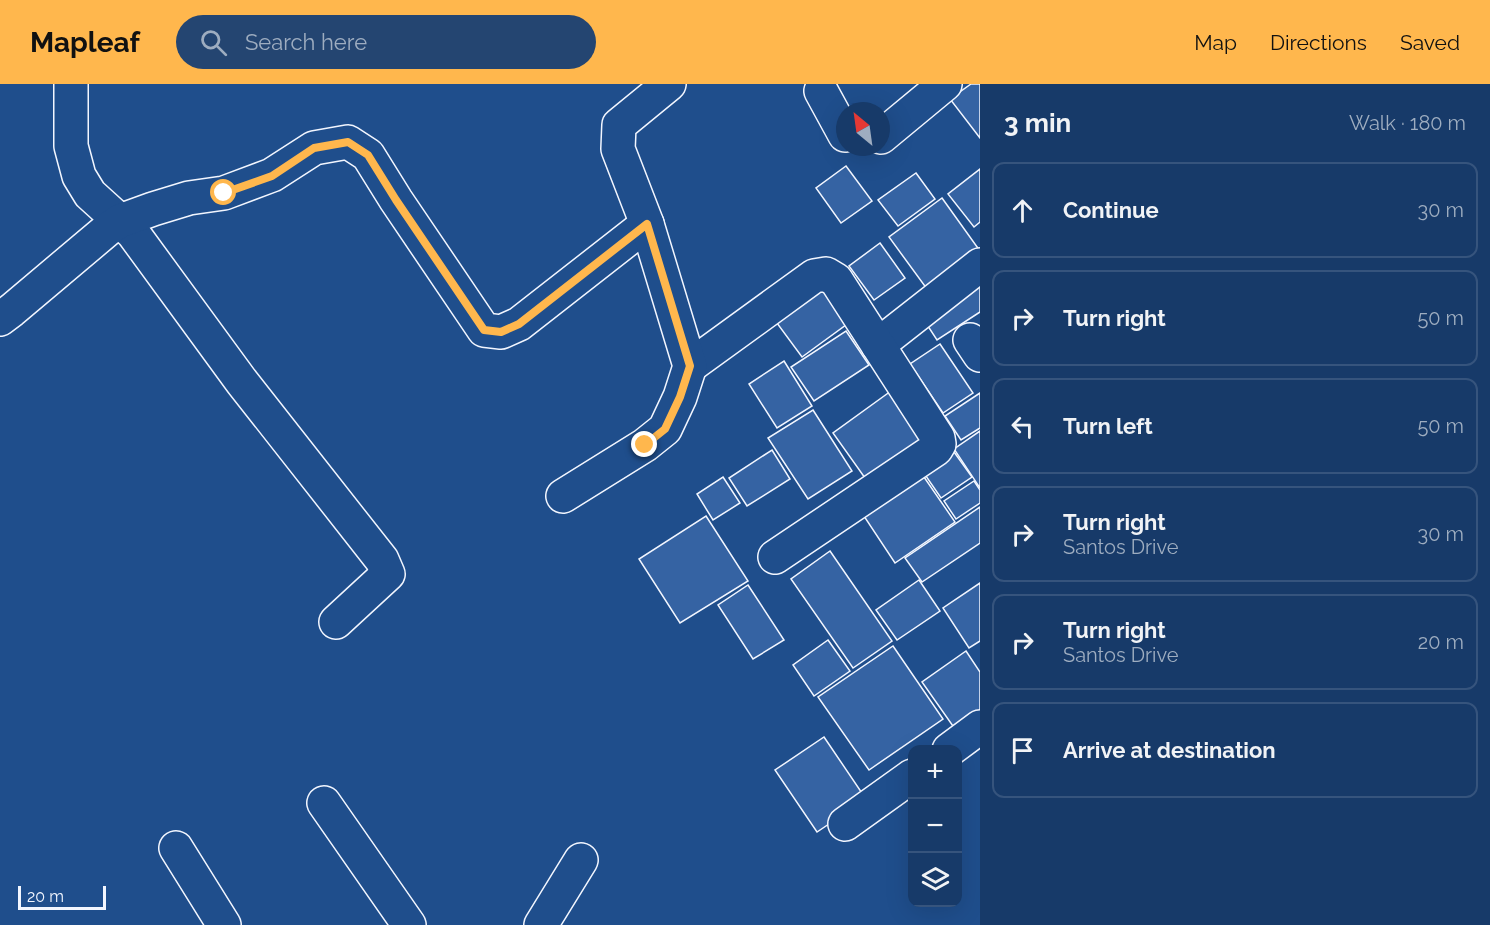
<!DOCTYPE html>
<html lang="en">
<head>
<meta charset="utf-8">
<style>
  :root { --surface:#173a69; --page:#244571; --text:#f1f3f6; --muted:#9eadc0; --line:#36547d; --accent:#ffb74d }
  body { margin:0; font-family:Raleway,sans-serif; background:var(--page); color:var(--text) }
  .controls { position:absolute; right:18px; bottom:18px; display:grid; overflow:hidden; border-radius:12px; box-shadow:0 6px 24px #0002 }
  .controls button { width:54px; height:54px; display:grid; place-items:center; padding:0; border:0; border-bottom:2px solid var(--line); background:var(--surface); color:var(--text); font:30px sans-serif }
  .compass { position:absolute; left:836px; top:18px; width:54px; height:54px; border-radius:50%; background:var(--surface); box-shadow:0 6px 24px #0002; rotate:331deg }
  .scale { position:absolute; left:18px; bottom:15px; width:88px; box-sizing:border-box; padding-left:6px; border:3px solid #f2f6ff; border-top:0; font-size:16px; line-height:21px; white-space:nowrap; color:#f2f6ff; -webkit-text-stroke:4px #1f4e8c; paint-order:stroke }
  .stop { position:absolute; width:18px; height:18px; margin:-14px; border:4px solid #ffb74d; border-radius:50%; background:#fff }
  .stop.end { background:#ffb74d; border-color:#fff; box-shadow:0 2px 6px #0008 }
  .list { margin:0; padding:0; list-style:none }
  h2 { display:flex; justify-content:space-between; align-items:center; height:78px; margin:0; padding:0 24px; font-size:26px }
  h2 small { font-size:20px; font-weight:400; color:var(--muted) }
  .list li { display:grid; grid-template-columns:39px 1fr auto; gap:18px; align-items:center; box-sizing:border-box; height:96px; margin:0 12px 12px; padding:0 12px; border:2px solid var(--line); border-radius:12px }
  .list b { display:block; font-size:22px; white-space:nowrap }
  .list p { margin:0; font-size:20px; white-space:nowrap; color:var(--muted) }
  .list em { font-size:20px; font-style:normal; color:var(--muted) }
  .icon { flex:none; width:33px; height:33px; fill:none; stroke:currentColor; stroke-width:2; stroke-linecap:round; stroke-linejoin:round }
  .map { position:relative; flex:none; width:980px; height:841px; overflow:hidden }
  header { display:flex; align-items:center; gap:36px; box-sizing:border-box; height:84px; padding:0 30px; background:var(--accent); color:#111 }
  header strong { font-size:28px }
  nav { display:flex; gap:33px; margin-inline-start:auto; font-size:21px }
  .search { width:420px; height:54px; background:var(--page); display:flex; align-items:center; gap:15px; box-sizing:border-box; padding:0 21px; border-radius:33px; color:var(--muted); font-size:22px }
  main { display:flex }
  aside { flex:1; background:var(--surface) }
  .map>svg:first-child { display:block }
</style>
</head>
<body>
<header>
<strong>Mapleaf</strong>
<div class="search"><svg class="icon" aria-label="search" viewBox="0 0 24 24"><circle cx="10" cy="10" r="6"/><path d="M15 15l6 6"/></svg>Search here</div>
<nav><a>Map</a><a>Directions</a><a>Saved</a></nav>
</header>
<main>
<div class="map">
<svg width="980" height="841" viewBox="0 0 980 841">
  <rect width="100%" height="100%" fill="#1f4e8c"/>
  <g fill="#3563a3" stroke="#f2f6ff" stroke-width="1.5">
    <polygon points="971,0 980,0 980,54 950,15"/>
    <polygon points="846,82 872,117 841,139 816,104"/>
    <polygon points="980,85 980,138 974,143 948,110"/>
    <polygon points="916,89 935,115 898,142 878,116"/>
    <polygon points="942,114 980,167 927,205 889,153"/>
    <polygon points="880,159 905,194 874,216 849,182"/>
    <polygon points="825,193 854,235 802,273 771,231"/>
    <polygon points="980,198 980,228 937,256 920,230"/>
    <polygon points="846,247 869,281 814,317 791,283"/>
    <polygon points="940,260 973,309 943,329 910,280"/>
    <polygon points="784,277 812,322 777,344 749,300"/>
    <polygon points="891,307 924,353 865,394 833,349"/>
    <polygon points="980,309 980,344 961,356 945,332"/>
    <polygon points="813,326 852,387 808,415 768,354"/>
    <polygon points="980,347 980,404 954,365"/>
    <polygon points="949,361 972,393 941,414 919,382"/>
    <polygon points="772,366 790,395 747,422 729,394"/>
    <polygon points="915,380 955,438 895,479 856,420"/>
    <polygon points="723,393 740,419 713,436 697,410"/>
    <polygon points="974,397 980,406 980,419 956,435 944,417"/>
    <polygon points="980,423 980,459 922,498 905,474"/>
    <polygon points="706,432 748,497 680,539 639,475"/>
    <polygon points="830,467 892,557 853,584 791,495"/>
    <polygon points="919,496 940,527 897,556 876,526"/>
    <polygon points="980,499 980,557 969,564 943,524"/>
    <polygon points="748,501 784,556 753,575 718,521"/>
    <polygon points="828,556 850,587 814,612 793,581"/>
    <polygon points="893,562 943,635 869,686 818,613"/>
    <polygon points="966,567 980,588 980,628 955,645 922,598"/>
    <polygon points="824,653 866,715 817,748 775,686"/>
  </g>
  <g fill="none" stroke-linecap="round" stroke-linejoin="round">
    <g stroke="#f2f6ff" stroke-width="36">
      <g id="minor">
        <polyline points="71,0 71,62 79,92 90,110 133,149 242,298 382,476 388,490 336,538"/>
        <polyline points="821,7 845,51"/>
        <polyline points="881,53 945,0"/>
        <polyline points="0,235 12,226 108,145 120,137 153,125 189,114 224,109 272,91 314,64 348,58 368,71 396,116 484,246 501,248 519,240 647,140"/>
        <polyline points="970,256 980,271"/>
        <polyline points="878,261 980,181"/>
        <polyline points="690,282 814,192 826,190 836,196 938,354 939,360 936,365 775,473"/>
        <polyline points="563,412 645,361 665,345 680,313 690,282 647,140 618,65 619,41 669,0"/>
        <polyline points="949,666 980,643"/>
        <polyline points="324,719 409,841"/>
        <polyline points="845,740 912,692"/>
        <polyline points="176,764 224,841"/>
        <polyline points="541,841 581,776"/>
      </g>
    </g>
    <use href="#minor" stroke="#1f4e8c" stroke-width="33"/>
  </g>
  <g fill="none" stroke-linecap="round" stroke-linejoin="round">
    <polyline stroke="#ffb74d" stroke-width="8" points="224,109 272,92 314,64 348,58 368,71 396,116 484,246 501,248 519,240 647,140 690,282 680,313 665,345 645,361"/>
  </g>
</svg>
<div class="controls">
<button>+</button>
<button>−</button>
<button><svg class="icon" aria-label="layers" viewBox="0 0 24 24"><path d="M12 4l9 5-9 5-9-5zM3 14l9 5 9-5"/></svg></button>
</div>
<svg class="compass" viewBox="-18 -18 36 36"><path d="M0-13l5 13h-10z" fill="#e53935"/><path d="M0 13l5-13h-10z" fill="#9eadc0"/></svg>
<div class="scale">20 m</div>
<div class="stop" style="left:224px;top:109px"></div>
<div class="stop end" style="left:645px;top:361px"></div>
</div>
<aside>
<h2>3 min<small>Walk · 180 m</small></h2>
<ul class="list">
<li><svg class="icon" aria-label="ahead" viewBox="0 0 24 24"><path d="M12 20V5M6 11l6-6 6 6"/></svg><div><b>Continue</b></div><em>30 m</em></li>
<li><svg class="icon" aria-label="right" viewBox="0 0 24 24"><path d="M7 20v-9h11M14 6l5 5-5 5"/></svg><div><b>Turn right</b></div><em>50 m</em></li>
<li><svg class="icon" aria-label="left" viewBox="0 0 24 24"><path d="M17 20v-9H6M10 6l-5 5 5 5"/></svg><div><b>Turn left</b></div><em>50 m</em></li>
<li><svg class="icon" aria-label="right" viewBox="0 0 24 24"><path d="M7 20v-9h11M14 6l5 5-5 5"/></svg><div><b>Turn right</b><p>Santos Drive</p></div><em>30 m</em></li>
<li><svg class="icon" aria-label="right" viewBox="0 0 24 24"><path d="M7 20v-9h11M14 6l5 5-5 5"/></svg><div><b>Turn right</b><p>Santos Drive</p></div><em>20 m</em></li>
<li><svg class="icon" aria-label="arrive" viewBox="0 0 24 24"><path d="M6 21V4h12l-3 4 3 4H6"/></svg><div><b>Arrive at destination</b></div></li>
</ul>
</aside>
</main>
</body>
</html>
